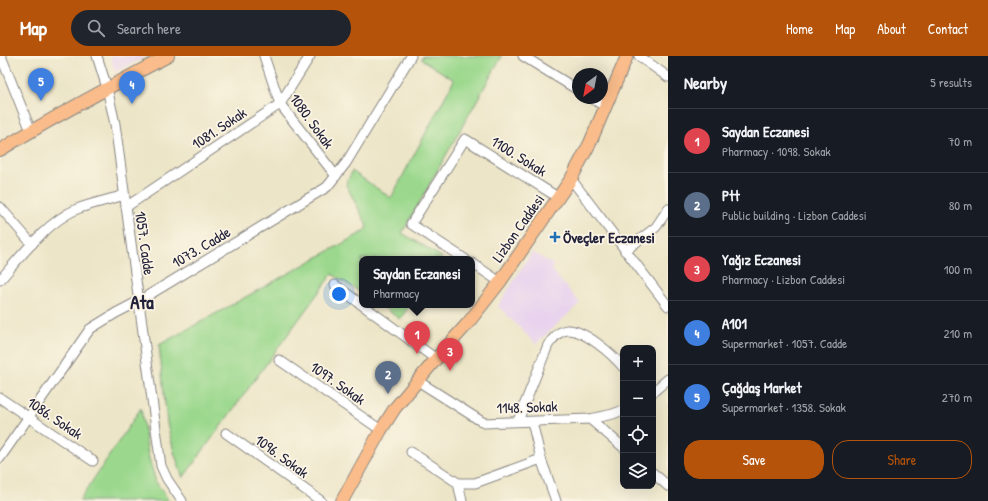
<!DOCTYPE html>
<html lang="en">
<head>
<meta charset="utf-8">
<style>
  :root { --surface:#171b24; --page:#20242c; --text:#f1f3f6; --muted:#9ea1a6; --line:#363941; --accent:#b45309 }
  body { margin:0; font-family:"Patrick Hand",sans-serif; background:var(--page); color:var(--text) }
  .controls { position:absolute; right:12px; bottom:12px; display:grid; overflow:hidden; border-radius:8px; box-shadow:0 4px 16px #0002 }
  .controls button { width:36px; height:36px; display:grid; place-items:center; padding:0; border:0; border-bottom:1px solid var(--line); background:var(--surface); color:var(--text); font:20px sans-serif }
  .compass { position:absolute; left:572px; top:12px; width:36px; height:36px; border-radius:50%; background:var(--surface); box-shadow:0 4px 16px #0002; rotate:212deg }
  .you { position:absolute; left:339px; top:238px; width:14px; height:14px; margin:-10px; border:3px solid #fff; border-radius:50%; background:#1a73e8; box-shadow:0 0 0 6px #1a73e833 }
  .badge { display:grid; place-items:center; width:26px; height:26px; border-radius:50%; background:var(--accent); color:#fff; font-size:13px; font-weight:700 }
  .pin { position:absolute; translate:-50% -33px; filter:drop-shadow(0 1px 2px #0008) }
  .pin::after { content:''; position:absolute; top:21px; width:14px; height:12px; background:inherit; clip-path:polygon(0 0,100% 0,50% 100%) }
  .popup { position:absolute; left:359px; top:200px; width:116px; height:52px; box-sizing:border-box; display:grid; place-content:center; border-radius:8px; background:var(--surface); filter:drop-shadow(0 1px 3px #0005); font-size:13px; white-space:nowrap; color:var(--muted) }
  .popup b { font-size:15px; color:var(--text) }
  .popup::after { content:''; position:absolute; left:50%; top:100%; margin-left:-8px; border:8px solid transparent; border-top-color:var(--surface) }
  .list { margin:0; padding:0; list-style:none }
  h2 { display:flex; justify-content:space-between; align-items:center; height:52px; margin:0; padding:0 16px; font-size:17px }
  h2 small { font-size:13px; font-weight:400; color:var(--muted) }
  .list li { display:grid; grid-template-columns:26px 1fr auto; gap:12px; align-items:center; box-sizing:border-box; height:64px; padding:0 16px; border-top:1px solid var(--line) }
  .list b { display:block; font-size:15px; white-space:nowrap }
  .list p { margin:0; font-size:13px; white-space:nowrap; color:var(--muted) }
  .list em { font-size:13px; font-style:normal; color:var(--muted) }
  .actions { display:flex; gap:8px; padding:12px 16px }
  .actions a { flex:1; padding:9px 0; border:1px solid var(--accent); border-radius:16px; text-align:center; font-size:14px; color:var(--accent) }
  .actions .main { background:var(--accent); color:#fff }
  .icon { flex:none; width:22px; height:22px; fill:none; stroke:currentColor; stroke-width:2; stroke-linecap:round; stroke-linejoin:round }
  .map { position:relative; flex:none; width:668px; height:445px; overflow:hidden }
  header { display:flex; align-items:center; gap:24px; box-sizing:border-box; height:56px; padding:0 20px; background:var(--accent); color:#fff }
  header strong { font-size:19px }
  nav { display:flex; gap:22px; margin-inline-start:auto; font-size:14px }
  .search { width:280px; height:36px; background:var(--page); display:flex; align-items:center; gap:10px; box-sizing:border-box; padding:0 14px; border-radius:22px; color:var(--muted); font-size:15px }
  main { display:flex }
  aside { flex:1; background:var(--surface) }
  .map>svg:first-child { display:block }
</style>
</head>
<body>
<header>
<strong>Map</strong>
<div class="search"><svg class="icon" aria-label="search" viewBox="0 0 24 24"><circle cx="10" cy="10" r="6"/><path d="M15 15l6 6"/></svg>Search here</div>
<nav><a>Home</a><a>Map</a><a>About</a><a>Contact</a></nav>
</header>
<main>
<div class="map">
<svg width="668" height="445" viewBox="0 0 668 445">
  <rect width="100%" height="100%" fill="#fcf5e5"/>
  <filter id="ink" filterUnits="userSpaceOnUse"><feTurbulence type="fractalNoise" baseFrequency=".025" numOctaves="2"/><feDisplacementMap in="SourceGraphic" scale="8" xChannelSelector="R" yChannelSelector="G"/><feConvolveMatrix kernelMatrix="1 2 1 2 8 2 1 2 1" color-interpolation-filters="sRGB"/></filter>
  <filter id="wash" filterUnits="userSpaceOnUse"><feTurbulence type="fractalNoise" baseFrequency=".012" numOctaves="4" result="noise"/><feDisplacementMap in="SourceGraphic" scale="16" xChannelSelector="R" yChannelSelector="G"/><feGaussianBlur stdDeviation="0.9" result="paint"/><feColorMatrix in="noise" values="0 0 0 0 0 0 0 0 0 0 0 0 0 0 0 0 0 1.4 0 .05"/><feComposite in="paint" operator="in"/></filter>
  <g filter="url(#wash)">
    <rect width="100%" height="100%" fill="#ece5c7"/>
    <g fill="#e8d2ee">
      <polygon points="110,0 147,0 115,16"/>
      <polygon points="532,196 554,209 552,214 580,247 536,288 498,250"/>
    </g>
    <g fill="#9bd88d" stroke="#5e7d64">
      <polygon points="423,0 502,0 402,177 442,201 441,203 362,203 362,237 332,218 183,422 174,396 167,367 159,289 365,175 367,169 346,129 352,115 391,142 454,24 421,3"/>
      <polygon points="380,249 410,249 400,263"/>
      <polygon points="141,352 148,399 156,426 168,444 167,445 79,445"/>
    </g>
  </g>
  <g filter="url(#ink)">
    <g fill="none" stroke-linecap="round" stroke-linejoin="round">
      <g stroke="#878481" stroke-width="11">
        <g id="minor">
          <polyline points="1,0 31,75"/>
          <polyline points="97,0 107,32 115,68 161,410 167,423 182,445"/>
          <polyline points="264,0 280,48 336,120"/>
          <polyline points="523,0 578,34"/>
          <polyline points="639,0 668,21"/>
          <polyline points="591,42 606,51"/>
          <polyline points="571,123 668,250"/>
          <polyline points="0,151 32,188"/>
          <polyline points="126,151 280,48 310,0"/>
          <polyline points="625,195 656,171 668,153"/>
          <polyline points="465,203 411,168 465,83 559,142"/>
          <polyline points="472,207 500,226"/>
          <path d="M 0,224 C 21,200 47,166 77,153 C 92,147 109,144 124,139"/>
          <polyline points="335,229 436,303"/>
          <polyline points="279,304 381,374"/>
          <polyline points="418,325 484,367 590,363 613,358 623,354"/>
          <polyline points="653,336 668,323"/>
          <polyline points="0,342 93,405"/>
          <polyline points="590,363 623,391"/>
          <path d="M 518,365 L 548,289 C 553,283 558,275 567,274 C 584,273 613,299 623,311"/>
          <polyline points="532,366 541,403 556,445"/>
          <polyline points="226,377 321,445"/>
          <polyline points="411,396 458,427"/>
          <polyline points="0,402 90,273 116,257 139,245 327,131 346,107 411,0"/>
          <polyline points="653,417 668,430"/>
          <polyline points="458,427 475,427 541,403"/>
          <polyline points="458,427 462,445"/>
        </g>
      </g>
      <g stroke="#878481" stroke-width="14">
        <g id="major">
          <path d="M 0,94 C 55,60 111,30 168,0"/>
          <polyline points="342,445 381,374 395,352 436,303 468,267 500,226 571,123 590,87 627,0"/>
        </g>
      </g>
      <use href="#minor" stroke="#fff" stroke-width="9"/>
      <use href="#major" stroke="#f9bc8a" stroke-width="12"/>
    </g>
  </g>
  <path fill="#1f6fb2" stroke="#fcf5e5" stroke-width="1.5" d="M553 175h4v4h4v4h-4v4h-4v-4h-4v-4h4z"/>
  <g text-anchor="middle" dominant-baseline="central" stroke-width="3.5" stroke-linejoin="round" paint-order="stroke">
    <g font-size="15" fill="#22223b" stroke="#fcf5e5">
      <text transform="translate(312 65) rotate(54)">1080. Sokak</text>
      <text transform="translate(219 72) rotate(-34)">1081. Sokak</text>
      <text transform="translate(519 100) rotate(32)">1100. Sokak</text>
      <text transform="translate(518 172) rotate(-55)">Lizbon Caddesi</text>
      <text transform="translate(145 187) rotate(82)">1057. Cadde</text>
      <text transform="translate(201 191) rotate(-31)">1073. Cadde</text>
      <text transform="translate(338 327) rotate(35)">1097. Sokak</text>
      <text transform="translate(527 351) rotate(-2)">1148. Sokak</text>
      <text transform="translate(55 362) rotate(34)">1086. Sokak</text>
      <text transform="translate(282 400) rotate(36)">1096. Sokak</text>
    </g>
    <g font-size="15" font-weight="bold" fill="#22223b" stroke="#fcf5e5" text-anchor="start">
      <text x="563" y="181">Öveçler Eczanesi</text>
    </g>
    <g font-size="19" font-weight="bold" fill="#22223b" stroke="#fcf5e5">
      <text x="142" y="246">Ata</text>
    </g>
  </g>
</svg>
<div class="controls">
<button>+</button>
<button>−</button>
<button><svg class="icon" aria-label="locate" viewBox="0 0 24 24"><circle cx="12" cy="12" r="6"/><path d="M12 2v4M12 18v4M2 12h4M18 12h4"/></svg></button>
<button><svg class="icon" aria-label="layers" viewBox="0 0 24 24"><path d="M12 4l9 5-9 5-9-5zM3 14l9 5 9-5"/></svg></button>
</div>
<svg class="compass" viewBox="-18 -18 36 36"><path d="M0-13l5 13h-10z" fill="#e53935"/><path d="M0 13l5-13h-10z" fill="#9ea1a6"/></svg>
<div class="you"></div>
<div class="pin badge" style="left:417px;top:298px;background:#e0444e">1</div>
<div class="popup"><b>Saydan Eczanesi</b>Pharmacy</div>
<div class="pin badge" style="left:388px;top:338px;background:#5c6f8a">2</div>
<div class="pin badge" style="left:450px;top:315px;background:#e0444e">3</div>
<div class="pin badge" style="left:132px;top:48px;background:#3f7fe0">4</div>
<div class="pin badge" style="left:41px;top:45px;background:#3f7fe0">5</div>
</div>
<aside>
<h2>Nearby<small>5 results</small></h2>
<ul class="list">
<li><span class="badge" style="background:#e0444e">1</span><div><b>Saydan Eczanesi</b><p>Pharmacy · 1098. Sokak</p></div><em>70 m</em></li>
<li><span class="badge" style="background:#5c6f8a">2</span><div><b>Ptt</b><p>Public building · Lizbon Caddesi</p></div><em>80 m</em></li>
<li><span class="badge" style="background:#e0444e">3</span><div><b>Yağız Eczanesi</b><p>Pharmacy · Lizbon Caddesi</p></div><em>100 m</em></li>
<li><span class="badge" style="background:#3f7fe0">4</span><div><b>A101</b><p>Supermarket · 1057. Cadde</p></div><em>210 m</em></li>
<li><span class="badge" style="background:#3f7fe0">5</span><div><b>Çağdaş Market</b><p>Supermarket · 1358. Sokak</p></div><em>270 m</em></li>
</ul>
<div class="actions"><a class="main">Save</a><a>Share</a></div>
</aside>
</main>
</body>
</html>
